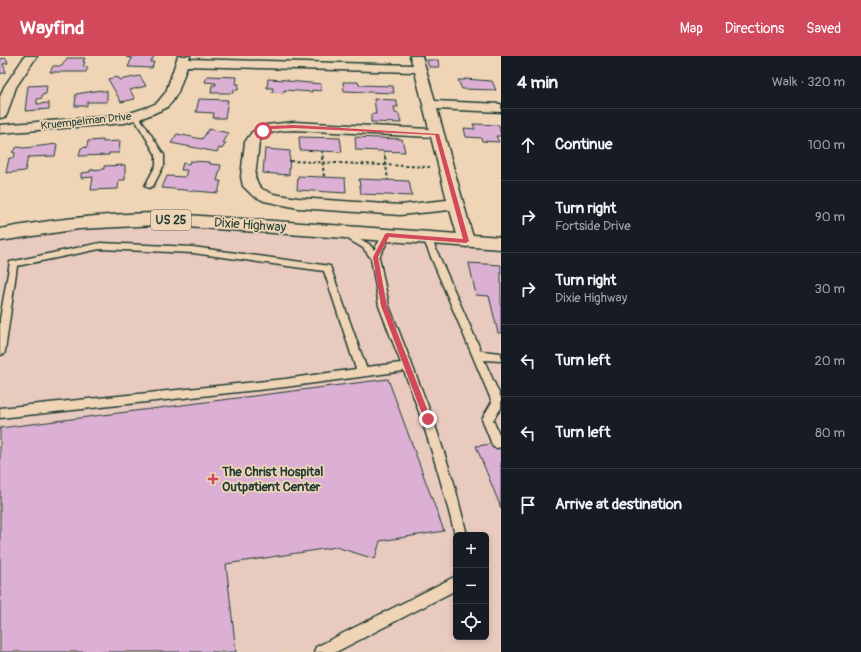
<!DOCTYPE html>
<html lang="en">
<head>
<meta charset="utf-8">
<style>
  :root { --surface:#171b24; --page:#242831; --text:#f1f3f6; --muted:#9ea1a6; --line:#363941; --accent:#d1495b }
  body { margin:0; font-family:Pangolin,sans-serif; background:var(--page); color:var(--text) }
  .controls { position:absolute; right:12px; bottom:12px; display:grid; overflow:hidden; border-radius:6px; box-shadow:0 2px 6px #0003 }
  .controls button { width:36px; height:36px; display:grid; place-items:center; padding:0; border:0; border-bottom:1px solid var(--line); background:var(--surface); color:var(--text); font:20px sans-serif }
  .stop { position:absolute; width:12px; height:12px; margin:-9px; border:3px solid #d1495b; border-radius:50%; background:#fff }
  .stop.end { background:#d1495b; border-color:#fff; box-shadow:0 1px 4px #0008 }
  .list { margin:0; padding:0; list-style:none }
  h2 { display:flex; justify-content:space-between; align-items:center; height:52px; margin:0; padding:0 16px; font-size:17px }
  h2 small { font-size:13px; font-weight:400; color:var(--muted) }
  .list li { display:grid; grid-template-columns:26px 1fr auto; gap:12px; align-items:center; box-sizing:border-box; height:72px; padding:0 16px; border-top:1px solid var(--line) }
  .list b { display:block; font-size:15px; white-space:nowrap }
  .list p { margin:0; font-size:13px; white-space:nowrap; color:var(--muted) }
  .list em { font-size:13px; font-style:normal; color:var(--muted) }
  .icon { flex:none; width:22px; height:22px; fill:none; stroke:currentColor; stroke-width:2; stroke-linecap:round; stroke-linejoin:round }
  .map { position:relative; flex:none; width:501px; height:596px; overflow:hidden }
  header { display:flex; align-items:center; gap:24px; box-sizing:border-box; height:56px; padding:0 20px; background:var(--accent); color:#fff }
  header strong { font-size:19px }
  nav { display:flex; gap:22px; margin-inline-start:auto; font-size:14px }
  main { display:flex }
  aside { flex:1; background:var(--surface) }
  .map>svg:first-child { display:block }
</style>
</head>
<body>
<header>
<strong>Wayfind</strong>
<nav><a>Map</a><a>Directions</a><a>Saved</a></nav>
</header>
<main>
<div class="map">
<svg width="501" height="596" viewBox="0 0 501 596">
  <rect width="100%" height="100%" fill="#efd5b6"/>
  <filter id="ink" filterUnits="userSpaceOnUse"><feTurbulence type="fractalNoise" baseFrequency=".025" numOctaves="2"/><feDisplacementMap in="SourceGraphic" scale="8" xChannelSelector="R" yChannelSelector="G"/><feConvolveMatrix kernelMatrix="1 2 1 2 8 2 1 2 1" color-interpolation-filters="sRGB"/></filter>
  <g filter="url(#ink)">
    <path fill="#e9cabf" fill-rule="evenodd" d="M 98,165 L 501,187 L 501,596 L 0,596 L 0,179 ZM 456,479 L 486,479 L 486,581 L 456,581 Z"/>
    <g fill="#dcb0d4" stroke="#1f3d34">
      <polygon points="126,0 154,0 151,6 154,6 152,12 128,11 132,2 126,1"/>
      <polygon points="6,2 8,7 3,8 6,16 0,18 0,3"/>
      <polygon points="67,2 85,2 83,6 85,6 83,11 88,11 86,16 50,16 53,10 62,10"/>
      <polygon points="427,4 438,4 439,11 429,11"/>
      <polygon points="140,20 146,30 130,34 135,43 121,46 108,23 117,21 119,24"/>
      <polygon points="207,20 237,21 236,28 239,28 238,34 234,34 233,37 211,37 212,29 216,29 216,27 205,26"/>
      <polygon points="268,23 288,24 288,25 321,28 321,35 312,34 312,36 284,34 284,37 272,36 273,32 267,32"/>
      <polygon points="464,23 492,25 496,34 462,33 458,24 465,24"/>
      <polygon points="343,26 358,26 359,29 393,30 394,37 344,35"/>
      <polygon points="47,29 46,38 42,39 42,42 37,43 37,48 49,47 49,53 25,55 28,30"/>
      <polygon points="101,34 101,35 107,35 107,46 87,46 87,50 75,50 76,38"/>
      <polygon points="199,43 228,44 225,62 213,62 214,57 196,56"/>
      <polygon points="374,43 396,44 398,51 394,51 395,57 399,58 401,67 371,66 371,58 376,58"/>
      <polygon points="473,68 499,69 501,80 496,80 499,86 482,85 481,82 466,81 464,72 475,73"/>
      <polygon points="209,73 229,77 223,87 226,87 222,93 219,92 217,96 171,87 177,78 202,83"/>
      <polygon points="299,81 340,82 342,96 300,94"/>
      <polygon points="355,81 402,83 405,96 356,94"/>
      <polygon points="103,84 103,86 120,85 119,97 109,97 109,99 79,100 81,92 87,91 88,85"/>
      <polygon points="57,88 55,100 28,101 25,115 6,117 9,102 14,102 15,97 12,96 17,91 24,92"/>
      <polygon points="265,93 290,95 289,119 263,117"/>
      <polygon points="190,105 210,106 210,108 221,109 217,125 221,125 218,137 162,132 167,120 185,121 187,114 181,114 183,107 189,108"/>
      <polygon points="125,109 125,124 119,124 118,133 91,134 93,121 81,122 81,117 90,116 90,114 104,113 104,110"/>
      <polygon points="298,120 345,122 346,137 297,134"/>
      <polygon points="359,123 409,125 412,140 361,138"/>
      <polygon points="469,207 501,209 501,277 498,277 489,240 476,239"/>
      <polygon points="388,323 444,475 380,485 375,503 336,491 226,508 236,596 0,596 0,372"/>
      <polygon points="501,387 501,452 476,390"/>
    </g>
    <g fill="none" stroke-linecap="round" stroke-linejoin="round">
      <g stroke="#1f3d34" stroke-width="3">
        <g id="lane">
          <polygon points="136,58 139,60 164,99 164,109 153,130 149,132 145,130 156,109 156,99 133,60"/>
          <path d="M 344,174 L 369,188 L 374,194 L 384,177 L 387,176 L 391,179 L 379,201 L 389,250 L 433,363 L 454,427 L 467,479 L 456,479 L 456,482 L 455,479 C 441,423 425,369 404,315 L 285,331 L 0,362 L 0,352 L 285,323 L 356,313 L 324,215 L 193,197 L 100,193 L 17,210 L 5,295 L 4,298 L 0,299 L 0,263 L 10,206 L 100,187 L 193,191 L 330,210 L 366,311 L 401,307 L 379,250 L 371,202 L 363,192 L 341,179 L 340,177 Z"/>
          <polygon points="427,179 431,182 481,295 501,297 501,305 484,304 501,342 501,352 493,364 501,383 501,391 497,392 493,391 482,363 492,346 423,182"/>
          <polygon points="456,520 456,534 336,596 314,596 316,591"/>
        </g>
      </g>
      <g stroke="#1f3d34" stroke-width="3">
        <g id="street">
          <polygon points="25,0 37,0 16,31 7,58 5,61 0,62 0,41 4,31"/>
          <path d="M 178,0 L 190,0 L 189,3 L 413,9 L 410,0 L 422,0 L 435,45 L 501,48 L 501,56 L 437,53 L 474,185 L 472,189 L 466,191 L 460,189 L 450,154 L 400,159 L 298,152 L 264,145 L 252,139 L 243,130 L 241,121 L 245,86 L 252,76 L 266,69 L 294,66 L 429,73 L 415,16 L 187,10 L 178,36 L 172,46 L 166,52 L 145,61 L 125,67 L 0,77 L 0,69 L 124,59 L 148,51 L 157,47 L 166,36 ZM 294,74 L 431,81 L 447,144 L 400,149 L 298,142 L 273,138 L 262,133 L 258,128 L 255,121 L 259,86 C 267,74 281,75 294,74 Z"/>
        </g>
      </g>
      <g stroke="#1f3d34" stroke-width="3">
        <path id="primary" d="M 158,157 L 501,181 L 501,193 L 158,169 L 79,173 L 0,185 L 0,173 C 52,163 105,158 158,157 Z"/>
      </g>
      <g stroke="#1f3d34" stroke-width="1.5" stroke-dasharray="2.5 2" stroke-linecap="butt">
        <polyline points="322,95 323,102"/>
        <polyline points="384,95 385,102"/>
      </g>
      <g stroke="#1f3d34" stroke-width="2" stroke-dasharray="3 2.5" stroke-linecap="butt">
        <polyline points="322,101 324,121"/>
        <polyline points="385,101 388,124"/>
        <polyline points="290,105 430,111"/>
      </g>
      <use href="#lane" fill="#efd5b6" fill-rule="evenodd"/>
      <use href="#street" fill="#efd5b6" fill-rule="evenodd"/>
      <use href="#primary" fill="#efd5b6" fill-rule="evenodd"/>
    </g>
  </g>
  <polygon fill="#d1495b" points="294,69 439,78 469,185 466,187 389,181 378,201 387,250 431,363 430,366 428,367 424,363 381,250 373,201 385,178 387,177 463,183 435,79 294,72 272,73 263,76 261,75 271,70"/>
  <path fill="#d1495b" stroke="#efd5b6" stroke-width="1.5" d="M211 417h4v4h4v4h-4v4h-4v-4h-4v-4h4z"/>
  <g text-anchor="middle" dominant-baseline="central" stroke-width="3.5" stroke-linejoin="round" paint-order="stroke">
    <g font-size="11" fill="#1f3d34" stroke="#efd5b6">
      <text transform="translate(86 65) rotate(-6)">Kruempelman Drive</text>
    </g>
    <rect fill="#efd5b6" stroke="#5d6b5b" stroke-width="1" x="151" y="154" width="40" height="20" rx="3"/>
    <g font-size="12" font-weight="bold" fill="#1f3d34">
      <text x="171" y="164">US 25</text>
    </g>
    <g font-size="13" fill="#1f3d34" stroke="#efd5b6">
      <text transform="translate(250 169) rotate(4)">Dixie Highway</text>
    </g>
    <g font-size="13" font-weight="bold" fill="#1f3d34" stroke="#efd5b6" text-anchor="start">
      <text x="222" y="416">The Christ Hospital<tspan x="222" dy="15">Outpatient Center</tspan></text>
    </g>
  </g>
</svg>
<div class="controls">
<button>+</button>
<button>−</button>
<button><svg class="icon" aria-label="locate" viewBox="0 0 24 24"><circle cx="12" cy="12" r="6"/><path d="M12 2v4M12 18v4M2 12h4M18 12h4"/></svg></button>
</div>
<div class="stop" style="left:263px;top:75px"></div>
<div class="stop end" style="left:428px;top:363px"></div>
</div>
<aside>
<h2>4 min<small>Walk · 320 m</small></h2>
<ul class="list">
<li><svg class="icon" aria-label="ahead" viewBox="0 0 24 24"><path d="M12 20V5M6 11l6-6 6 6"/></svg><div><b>Continue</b></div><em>100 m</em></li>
<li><svg class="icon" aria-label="right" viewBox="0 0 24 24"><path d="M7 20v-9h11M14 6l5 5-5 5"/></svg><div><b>Turn right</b><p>Fortside Drive</p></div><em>90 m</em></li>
<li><svg class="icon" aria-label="right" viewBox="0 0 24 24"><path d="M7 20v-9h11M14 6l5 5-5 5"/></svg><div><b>Turn right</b><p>Dixie Highway</p></div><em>30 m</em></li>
<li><svg class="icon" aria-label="left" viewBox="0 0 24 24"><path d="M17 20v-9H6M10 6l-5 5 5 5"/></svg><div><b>Turn left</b></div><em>20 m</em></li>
<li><svg class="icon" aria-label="left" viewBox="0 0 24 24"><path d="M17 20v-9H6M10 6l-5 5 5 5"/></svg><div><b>Turn left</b></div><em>80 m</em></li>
<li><svg class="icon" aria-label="arrive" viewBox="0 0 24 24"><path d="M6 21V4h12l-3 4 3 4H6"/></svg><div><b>Arrive at destination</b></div></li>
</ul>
</aside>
</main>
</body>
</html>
